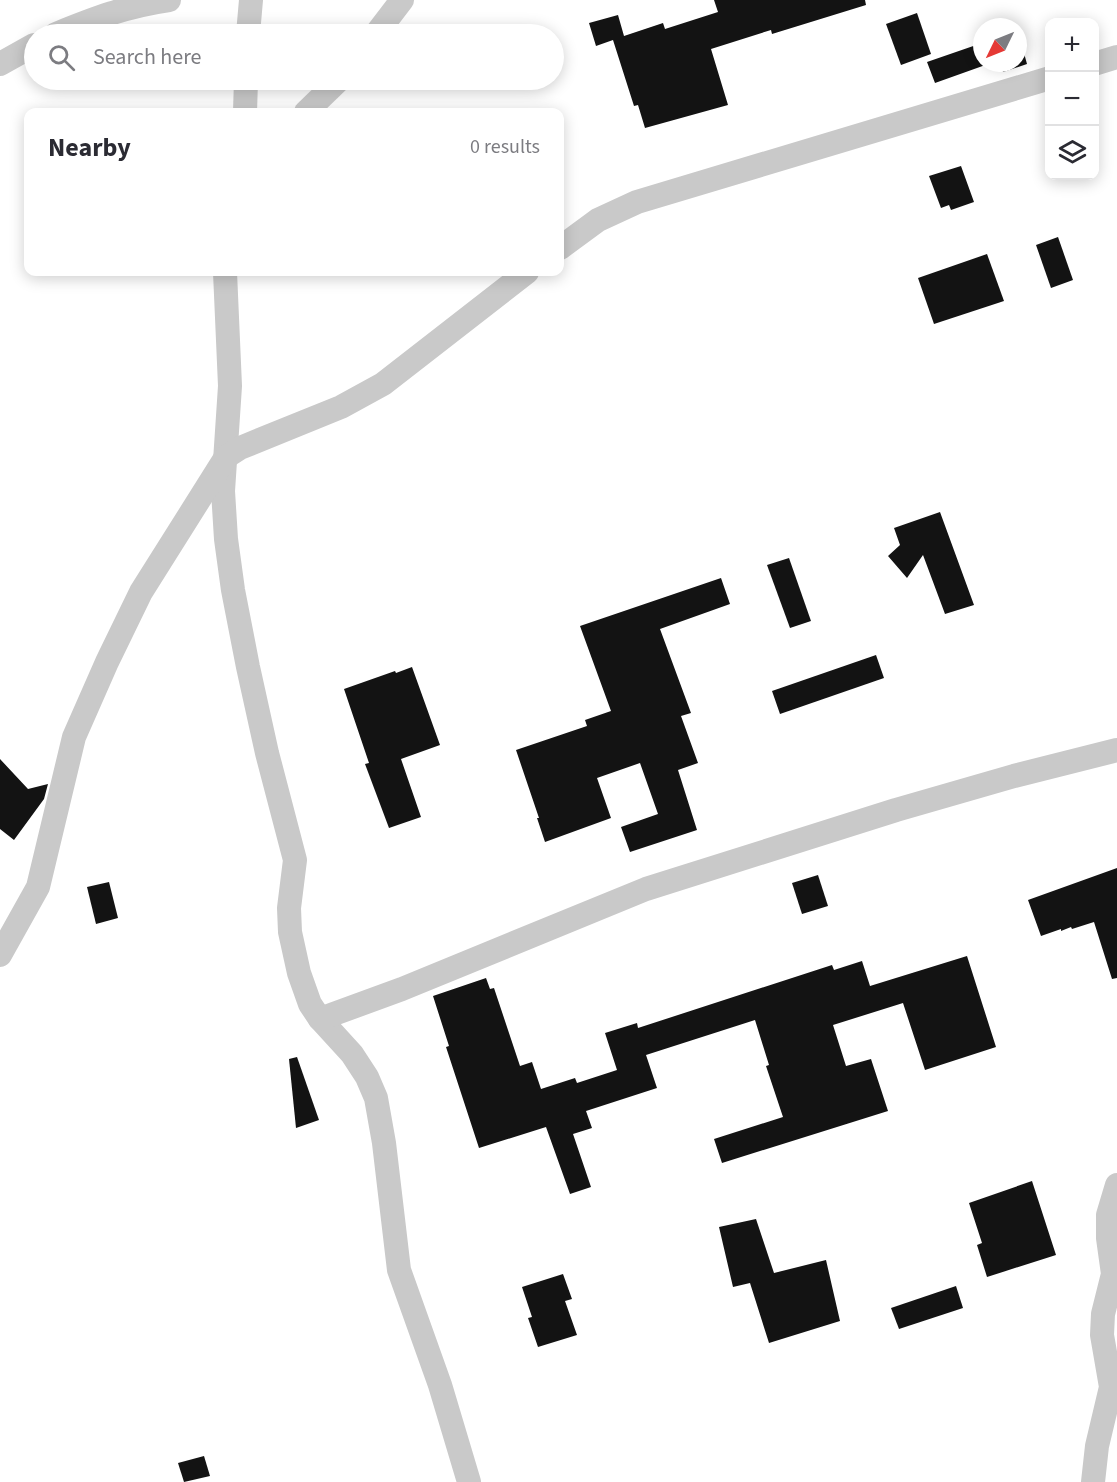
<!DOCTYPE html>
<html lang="en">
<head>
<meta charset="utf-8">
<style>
  :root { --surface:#fff; --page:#f7f7f7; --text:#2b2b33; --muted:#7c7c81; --line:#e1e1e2 }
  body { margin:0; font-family:"Source Sans 3",sans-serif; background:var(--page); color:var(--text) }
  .controls { position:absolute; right:18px; top:18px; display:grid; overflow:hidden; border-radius:12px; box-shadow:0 3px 15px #0003 }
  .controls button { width:54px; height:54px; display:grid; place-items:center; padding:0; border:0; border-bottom:2px solid var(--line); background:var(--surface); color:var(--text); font:30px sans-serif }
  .compass { position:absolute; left:973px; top:18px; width:54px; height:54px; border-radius:50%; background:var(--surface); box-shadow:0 3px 15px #0003; rotate:227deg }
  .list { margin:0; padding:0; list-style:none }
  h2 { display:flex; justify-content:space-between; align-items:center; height:78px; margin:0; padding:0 24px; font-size:26px }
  h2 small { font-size:20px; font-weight:400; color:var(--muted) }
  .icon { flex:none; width:33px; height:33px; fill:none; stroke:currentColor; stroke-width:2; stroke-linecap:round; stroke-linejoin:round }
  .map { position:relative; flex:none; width:1117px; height:1482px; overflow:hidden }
  .search { position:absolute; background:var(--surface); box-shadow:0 3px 15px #0003; left:24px; top:24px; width:540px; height:66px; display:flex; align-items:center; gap:15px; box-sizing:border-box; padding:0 21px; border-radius:33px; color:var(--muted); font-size:22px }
  .panel { position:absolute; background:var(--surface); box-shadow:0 3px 15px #0003; left:24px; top:108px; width:540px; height:168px; border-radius:12px }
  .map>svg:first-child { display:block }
</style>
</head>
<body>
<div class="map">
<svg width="1117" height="1482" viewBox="0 0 1117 1482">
  <rect width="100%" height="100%" fill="#fff"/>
  <g fill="#131313">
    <polygon points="714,0 865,0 866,5 772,34 771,30 711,49 728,105 645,128 638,105 634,106 613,40 596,46 589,23 618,15 624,36 663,23 665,29 718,12"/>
    <polygon points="917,13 931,54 901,65 886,24"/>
    <polygon points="1019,35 1027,64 1003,72 1000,63 1018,63"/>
    <polygon points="982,43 982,63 991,63 935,83 927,62"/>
    <polygon points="961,166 974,202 951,210 949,205 941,208 929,176"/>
    <polygon points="1058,237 1073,280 1051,288 1036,245"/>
    <polygon points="987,254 1004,301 934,324 918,278"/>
    <polygon points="940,512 974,605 945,614 923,555 907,578 888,556 900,545 894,528"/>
    <polygon points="789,558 811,621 790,628 767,565"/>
    <polygon points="721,578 730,604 660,629 691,713 681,716 698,763 678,770 697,830 630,852 621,827 658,814 640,763 597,778 611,818 545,842 537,818 539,818 516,750 587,726 585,720 611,711 580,626"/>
    <polygon points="876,655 884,678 780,714 772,691"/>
    <polygon points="412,667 440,745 401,759 421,817 389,828 365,764 369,763 344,689 395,671 396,673"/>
    <polygon points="0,759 28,789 48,784 44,799 14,840 0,829"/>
    <polygon points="1117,868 1117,978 1112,979 1094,922 1072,929 1071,927 1061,931 1061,929 1041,936 1028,900"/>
    <polygon points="818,875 828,906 802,914 792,883"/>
    <polygon points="109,882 118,918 96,924 87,887"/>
    <polygon points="967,956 996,1047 925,1070 903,1003 833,1025 846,1066 871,1059 888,1111 722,1163 714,1139 783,1117 766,1066 769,1065 755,1020 646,1055 657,1088 586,1111 592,1128 573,1134 591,1187 570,1194 546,1127 479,1148 446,1047 449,1046 433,996 486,978 490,989 494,988 520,1066 532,1062 541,1089 575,1078 577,1083 617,1070 605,1033 637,1023 638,1028 832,965 834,970 862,961 870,986"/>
    <polygon points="297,1057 319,1120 296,1128 289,1059"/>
    <polygon points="1032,1181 1056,1255 987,1277 977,1245 982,1243 969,1203"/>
    <polygon points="756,1219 774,1273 826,1260 840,1321 769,1343 750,1283 733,1287 719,1227"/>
    <polygon points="563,1274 572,1299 565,1301 577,1335 538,1347 528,1318 532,1317 522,1287"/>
    <polygon points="956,1286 963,1308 899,1329 891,1308"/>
    <polygon points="204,1456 210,1476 184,1482 178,1463"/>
  </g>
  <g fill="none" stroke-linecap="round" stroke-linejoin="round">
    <g stroke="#c9c9c9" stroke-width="24">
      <path d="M 56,34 C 95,18 127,6 169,0"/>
      <polyline points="248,34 251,0"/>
      <polyline points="376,34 402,0"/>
      <polyline points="0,64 34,45"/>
      <polyline points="1094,64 1117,57"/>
      <polyline points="245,112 246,80"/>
      <polyline points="306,112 339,80"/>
      <polyline points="560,248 598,220 637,202 1050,78"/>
      <polyline points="225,272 230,386 223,491 226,539 233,590 248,667 267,753 295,860 289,908 290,932 299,973 310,1004 320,1019 352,1054 367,1077 376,1098 384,1143 399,1270 440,1385 469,1482"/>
      <polyline points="0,955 38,887 74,737 107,662 141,592 226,457 240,448 341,407 383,384 527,272"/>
      <polyline points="320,1019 402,989 646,889 896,810 1014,776 1117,750"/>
      <polyline points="1093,1482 1097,1446 1111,1387 1102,1335 1103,1314 1113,1274 1108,1238 1108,1215 1117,1185"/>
    </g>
  </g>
</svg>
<div class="controls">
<button>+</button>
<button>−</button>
<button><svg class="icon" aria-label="layers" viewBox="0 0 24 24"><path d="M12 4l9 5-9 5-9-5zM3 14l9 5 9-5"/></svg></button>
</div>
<svg class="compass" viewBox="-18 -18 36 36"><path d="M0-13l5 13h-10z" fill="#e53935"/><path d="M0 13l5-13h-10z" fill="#7c7c81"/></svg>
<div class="search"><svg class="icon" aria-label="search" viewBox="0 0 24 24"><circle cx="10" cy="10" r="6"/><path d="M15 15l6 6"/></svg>Search here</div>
<section class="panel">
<h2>Nearby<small>0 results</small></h2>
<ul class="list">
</ul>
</section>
</div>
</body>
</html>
